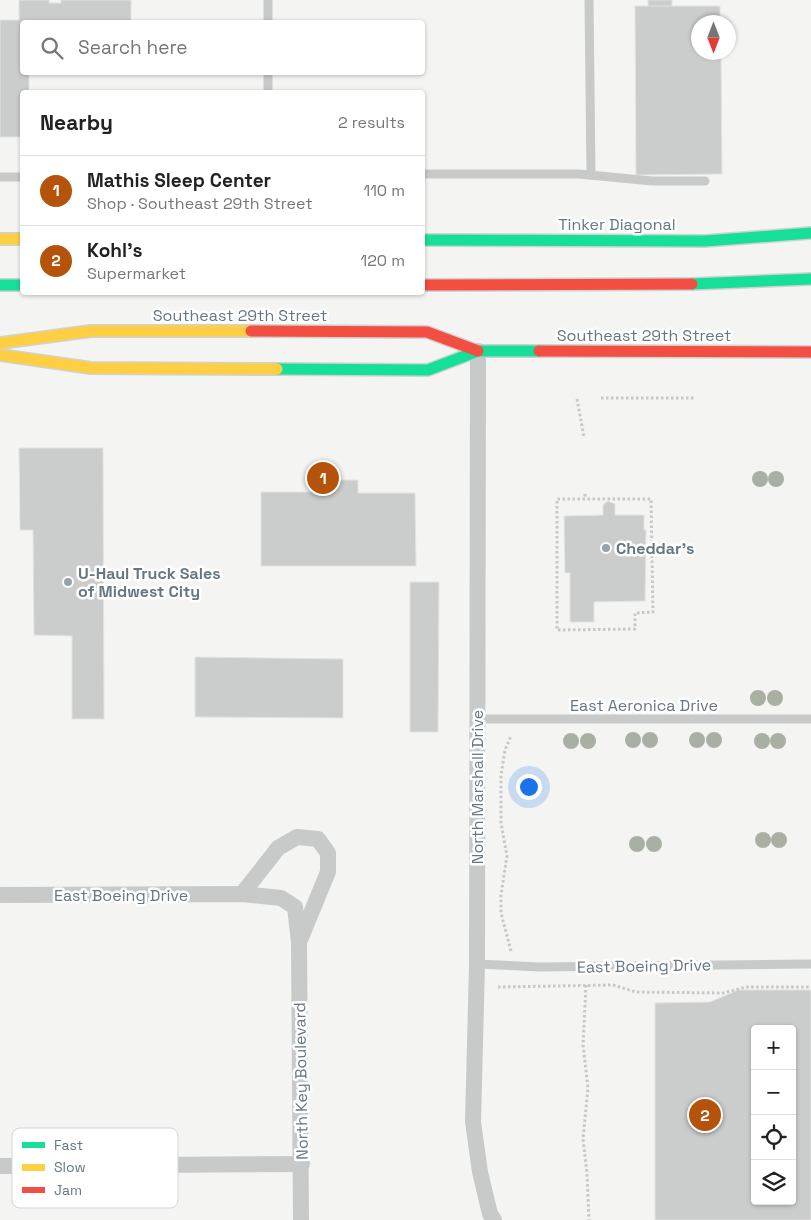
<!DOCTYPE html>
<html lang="en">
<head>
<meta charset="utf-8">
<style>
  :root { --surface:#fff; --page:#f2f2f2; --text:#222; --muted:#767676; --line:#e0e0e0; --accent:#b45309 }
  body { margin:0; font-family:"Space Grotesk",sans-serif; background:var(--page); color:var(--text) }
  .controls { position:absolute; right:15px; bottom:15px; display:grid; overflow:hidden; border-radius:5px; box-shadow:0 1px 4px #0004 }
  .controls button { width:45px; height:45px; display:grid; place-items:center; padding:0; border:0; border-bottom:1px solid var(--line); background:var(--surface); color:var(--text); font:25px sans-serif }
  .compass { position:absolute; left:691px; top:15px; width:45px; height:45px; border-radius:50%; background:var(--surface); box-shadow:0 1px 4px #0004; rotate:180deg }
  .you { position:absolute; left:528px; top:786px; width:18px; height:18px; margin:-12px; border:4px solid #fff; border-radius:50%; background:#1a73e8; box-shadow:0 0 0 8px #1a73e833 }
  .badge { display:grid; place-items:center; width:32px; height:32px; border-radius:50%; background:var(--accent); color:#fff; font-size:16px; font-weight:700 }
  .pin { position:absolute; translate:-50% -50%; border:2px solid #fff; box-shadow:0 1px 5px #0006 }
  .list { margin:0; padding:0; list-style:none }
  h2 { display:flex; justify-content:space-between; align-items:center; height:65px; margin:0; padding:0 20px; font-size:21px }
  h2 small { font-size:16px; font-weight:400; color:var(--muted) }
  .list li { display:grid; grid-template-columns:32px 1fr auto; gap:15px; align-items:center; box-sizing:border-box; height:70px; padding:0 20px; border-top:1px solid var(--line) }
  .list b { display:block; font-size:19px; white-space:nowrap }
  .list p { margin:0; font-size:16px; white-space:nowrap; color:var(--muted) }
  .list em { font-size:16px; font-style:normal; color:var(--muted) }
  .icon { flex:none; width:28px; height:28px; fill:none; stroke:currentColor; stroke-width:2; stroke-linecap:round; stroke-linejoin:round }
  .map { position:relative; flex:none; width:811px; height:1220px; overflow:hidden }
  .search { position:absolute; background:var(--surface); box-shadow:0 1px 4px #0004; left:20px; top:20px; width:405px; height:55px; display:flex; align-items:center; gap:12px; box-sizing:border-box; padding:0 18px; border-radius:5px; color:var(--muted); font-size:19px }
  .panel { position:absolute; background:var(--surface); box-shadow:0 1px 4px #0004; left:20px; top:90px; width:405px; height:205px; border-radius:5px }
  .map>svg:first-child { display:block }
</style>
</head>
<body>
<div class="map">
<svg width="811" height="1220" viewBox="0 0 811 1220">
  <rect width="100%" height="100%" fill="#f4f4f2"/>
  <g fill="#cbcccc" stroke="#e3e3e2" fill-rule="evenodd">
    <polygon points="19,0 49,0 49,3 61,3 61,0 131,0 131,22 22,22 22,72 29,72 29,92 22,92 22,137 0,137 0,20 19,20"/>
    <rect x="648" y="0" width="24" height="7"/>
    <polygon points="635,6 720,6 720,22 698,22 698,52 721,52 722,174 636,175"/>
    <polygon points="19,448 103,448 104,719 72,719 72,636 34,635 33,530 20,530"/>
    <polygon points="312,480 358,480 358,493 415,493 416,566 261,566 261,492 312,492"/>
    <polygon points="608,501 615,504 615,515 644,515 644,530 646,530 645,601 594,602 594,622 570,622 570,573 565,573 564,516 603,515 603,505"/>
    <polygon points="410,582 439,582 438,732 410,732"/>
    <polygon points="195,657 343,659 343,718 195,717"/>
    <path d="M 738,990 L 811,990 L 811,1220 L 655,1220 L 655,1003 L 710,1002 ZM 755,1029 L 792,1029 L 792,1201 L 755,1201 Z"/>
  </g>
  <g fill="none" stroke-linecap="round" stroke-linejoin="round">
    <g stroke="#d1d1d1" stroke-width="14">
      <g id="fast">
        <polyline points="422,240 705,241 811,233"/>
        <polyline points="692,284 811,279"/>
        <polyline points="0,285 22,285"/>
        <polyline points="277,369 428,370 478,351 539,351"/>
      </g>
    </g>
    <g stroke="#d1d1d1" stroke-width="14">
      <g id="slow">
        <polyline points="0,239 22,239"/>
        <polyline points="0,343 91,331 251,331"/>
        <polyline points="0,355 91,368 277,369"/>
      </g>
    </g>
    <g stroke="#d1d1d1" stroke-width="14">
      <g id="jam">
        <polyline points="422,285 692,284"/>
        <polyline points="251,331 427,332 478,351"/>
        <polyline points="539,351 811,352"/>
      </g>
    </g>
    <g stroke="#c6c7c8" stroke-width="3" stroke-dasharray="2.5 2.5" stroke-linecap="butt">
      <polyline points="601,398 694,398"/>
      <polyline points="577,399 584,437"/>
      <polyline points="585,494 585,499 557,499 557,630 635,629 635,613 653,612 651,499 585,499"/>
      <polyline points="511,951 501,913 501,895 507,856 501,823 501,775 505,750 511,736"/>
      <polyline points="586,985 583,1045 588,1088 583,1139 587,1173 589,1220"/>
      <polyline points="498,987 613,985 636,992 723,993 746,987 811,987"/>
    </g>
    <g stroke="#c8caca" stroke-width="9">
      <polyline points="268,0 268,22"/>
      <polyline points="589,0 591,175"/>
      <polyline points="268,72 268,92"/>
      <polyline points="422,174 579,174 652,181 705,181"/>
      <polyline points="0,177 22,177"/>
      <polyline points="477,719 811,719"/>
      <polyline points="477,964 540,967 811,964"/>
    </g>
    <g stroke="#c8caca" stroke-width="16">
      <polyline points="478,351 477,964 473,1122 480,1172 490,1214 494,1220"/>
      <polyline points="242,894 278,848 297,837 318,839 328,853 328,872 300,940"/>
      <polyline points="0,895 242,894 281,898 295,907 299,942 301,1220"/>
      <polyline points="0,1166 302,1164"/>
    </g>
    <use href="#fast" stroke="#16e098" stroke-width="11"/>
    <use href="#slow" stroke="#ffcf43" stroke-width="11"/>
    <use href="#jam" stroke="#f24e42" stroke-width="11"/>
  </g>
  <g fill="#a8b0a4">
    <circle cx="760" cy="479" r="8"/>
    <circle cx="776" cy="479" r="8"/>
    <circle cx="758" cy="698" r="8"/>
    <circle cx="775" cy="698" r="8"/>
    <circle cx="633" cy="740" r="8"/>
    <circle cx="650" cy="740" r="8"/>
    <circle cx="697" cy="740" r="8"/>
    <circle cx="714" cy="740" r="8"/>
    <circle cx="571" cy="741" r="8"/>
    <circle cx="588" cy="741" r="8"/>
    <circle cx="762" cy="741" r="8"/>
    <circle cx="778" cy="741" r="8"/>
    <circle cx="763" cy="840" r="8"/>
    <circle cx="779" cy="840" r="8"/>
    <circle cx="637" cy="844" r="8"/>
    <circle cx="654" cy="844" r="8"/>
  </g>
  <g fill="#97a3a9" stroke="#fff" stroke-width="2">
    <circle cx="606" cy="548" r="5"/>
    <circle cx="68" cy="582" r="5"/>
  </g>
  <g text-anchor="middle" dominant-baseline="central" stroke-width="5" stroke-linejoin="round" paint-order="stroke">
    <g font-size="16" fill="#657781" stroke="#fff">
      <text x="617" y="224">Tinker Diagonal</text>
      <text x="240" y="315">Southeast 29th Street</text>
      <text x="644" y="335">Southeast 29th Street</text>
      <text x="644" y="705">East Aeronica Drive</text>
      <text transform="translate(477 787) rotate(-90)">North Marshall Drive</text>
      <text x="121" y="895">East Boeing Drive</text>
      <text transform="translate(644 966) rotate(-1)">East Boeing Drive</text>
      <text transform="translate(301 1081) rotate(-91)">North Key Boulevard</text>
    </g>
    <g font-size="16" font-weight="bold" fill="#657781" stroke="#fff" text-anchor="start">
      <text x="616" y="548">Cheddar's</text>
      <text x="78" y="573">U-Haul Truck Sales<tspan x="78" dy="18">of Midwest City</tspan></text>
    </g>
  </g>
  <rect x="12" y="1128" width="166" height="80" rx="8" fill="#fff" stroke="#d1d6d9" stroke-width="1"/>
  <rect x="22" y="1142" width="23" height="6" fill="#16e098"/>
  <rect x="22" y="1164" width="23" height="7" fill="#ffcf43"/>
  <rect x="22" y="1187" width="23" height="6" fill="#f24e42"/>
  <g font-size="14" fill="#657781">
    <text x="54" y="1150">Fast</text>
    <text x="54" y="1172">Slow</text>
    <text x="54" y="1195">Jam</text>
  </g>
</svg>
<div class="controls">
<button>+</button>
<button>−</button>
<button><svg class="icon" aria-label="locate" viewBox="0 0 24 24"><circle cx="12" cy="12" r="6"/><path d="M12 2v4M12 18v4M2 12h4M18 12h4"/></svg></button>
<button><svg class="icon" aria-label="layers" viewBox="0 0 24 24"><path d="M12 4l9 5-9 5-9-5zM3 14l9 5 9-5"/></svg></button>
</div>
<svg class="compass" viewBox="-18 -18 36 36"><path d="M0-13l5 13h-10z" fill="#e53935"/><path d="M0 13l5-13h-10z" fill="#767676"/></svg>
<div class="you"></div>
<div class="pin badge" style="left:323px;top:478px">1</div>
<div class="pin badge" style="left:705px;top:1115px">2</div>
<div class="search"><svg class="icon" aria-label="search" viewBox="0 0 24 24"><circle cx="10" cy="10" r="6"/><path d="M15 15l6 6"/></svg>Search here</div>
<section class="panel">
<h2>Nearby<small>2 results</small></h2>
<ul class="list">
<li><span class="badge">1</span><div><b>Mathis Sleep Center</b><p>Shop · Southeast 29th Street</p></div><em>110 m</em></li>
<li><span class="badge">2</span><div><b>Kohl's</b><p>Supermarket</p></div><em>120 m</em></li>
</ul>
</section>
</div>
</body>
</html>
